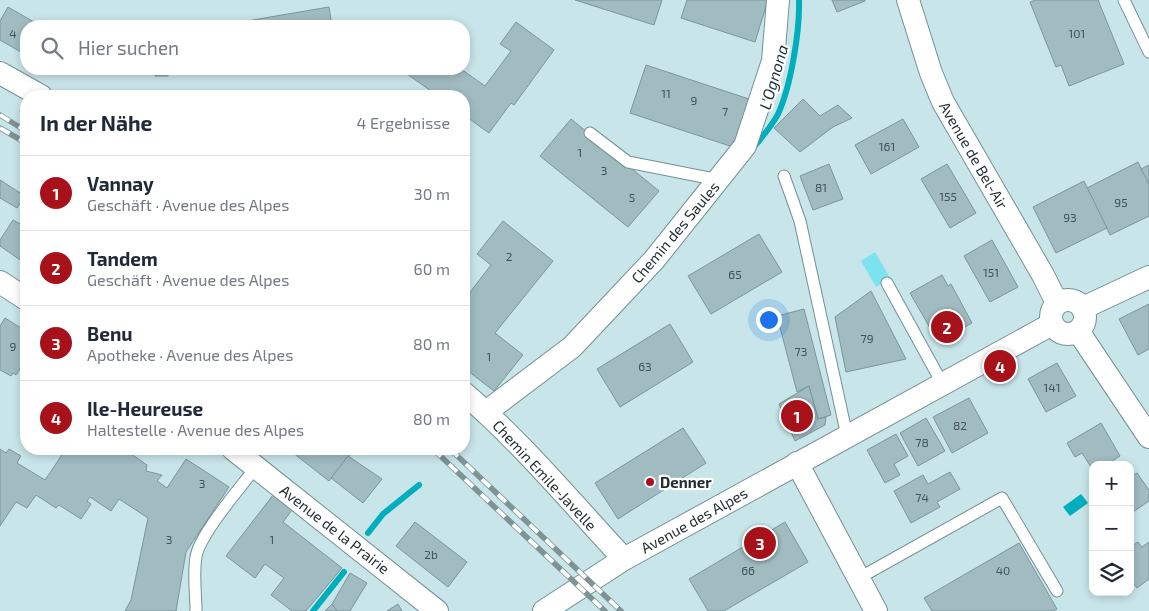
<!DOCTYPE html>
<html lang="de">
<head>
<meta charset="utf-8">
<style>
  :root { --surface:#fff; --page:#f2f2f3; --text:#1f2937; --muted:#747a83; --line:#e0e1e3; --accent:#a7121a }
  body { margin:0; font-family:"Exo 2",sans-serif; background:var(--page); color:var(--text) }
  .controls { position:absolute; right:15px; bottom:15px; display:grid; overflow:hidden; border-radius:10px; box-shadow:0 2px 8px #0003 }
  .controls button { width:45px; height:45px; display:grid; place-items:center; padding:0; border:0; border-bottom:1px solid var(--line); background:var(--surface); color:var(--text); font:25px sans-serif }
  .you { position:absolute; left:768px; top:319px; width:18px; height:18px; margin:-12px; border:4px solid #fff; border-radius:50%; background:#1a73e8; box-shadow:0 0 0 8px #1a73e833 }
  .badge { display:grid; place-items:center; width:32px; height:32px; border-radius:50%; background:var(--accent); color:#fff; font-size:16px; font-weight:700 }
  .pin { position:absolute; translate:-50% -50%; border:2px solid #fff; box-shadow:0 1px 5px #0006 }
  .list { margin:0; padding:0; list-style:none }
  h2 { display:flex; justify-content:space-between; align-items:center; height:65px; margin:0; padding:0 20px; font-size:21px }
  h2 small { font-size:16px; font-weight:400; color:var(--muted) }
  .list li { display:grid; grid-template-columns:32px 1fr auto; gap:15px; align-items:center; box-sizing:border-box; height:75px; padding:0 20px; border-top:1px solid var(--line) }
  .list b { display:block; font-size:19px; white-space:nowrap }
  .list p { margin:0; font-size:16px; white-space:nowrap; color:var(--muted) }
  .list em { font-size:16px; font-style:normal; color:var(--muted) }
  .icon { flex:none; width:28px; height:28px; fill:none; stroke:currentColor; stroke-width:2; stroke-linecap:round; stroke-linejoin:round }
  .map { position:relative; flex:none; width:1149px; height:611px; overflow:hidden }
  .search { position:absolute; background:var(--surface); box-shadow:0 2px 8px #0003; left:20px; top:20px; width:450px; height:55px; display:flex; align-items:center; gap:12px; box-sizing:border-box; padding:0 18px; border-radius:20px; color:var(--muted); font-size:19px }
  .panel { position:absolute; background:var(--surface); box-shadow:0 2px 8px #0003; left:20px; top:90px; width:450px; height:365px; border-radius:20px }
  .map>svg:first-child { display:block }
</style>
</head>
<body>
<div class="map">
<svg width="1149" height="611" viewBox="0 0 1149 611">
  <rect width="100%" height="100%" fill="#c8e5e9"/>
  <polygon fill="#7be2ef" points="875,252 890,278 876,287 861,261"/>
  <polygon fill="#00aebe" points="1081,494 1088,503 1070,516 1063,507"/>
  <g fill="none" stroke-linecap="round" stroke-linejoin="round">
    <g stroke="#00aebe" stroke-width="6">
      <path d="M 753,148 C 762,137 772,126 778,114 C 791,86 800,30 799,0"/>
      <polyline points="368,533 383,514 419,485"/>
      <polyline points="313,611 344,572"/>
    </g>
  </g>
  <g fill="#a0bcc0" stroke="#7b969a">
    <polygon points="575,0 662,0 654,25"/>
    <polygon points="687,0 768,0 755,42 681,18"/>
    <polygon points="832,0 865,0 865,1 837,12"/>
    <polygon points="1036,0 1098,0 1124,64 1069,86 1061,65 1056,67 1030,2"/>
    <polygon points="8,7 41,26 26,26 26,55 0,40 0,21"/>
    <polygon points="329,7 332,26 248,26 247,21"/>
    <polygon points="516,22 554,50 514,105 511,103 489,133 464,115 464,96 438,96 400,69 461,69 485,86 511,51 500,44"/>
    <polygon points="646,65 752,100 736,148 630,113"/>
    <polygon points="114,69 137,69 136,74 113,73"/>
    <polygon points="149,69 186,69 186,72 168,71 168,76 155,76 155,69"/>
    <polygon points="803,99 820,116 838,105 852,118 833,127 800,152 774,128"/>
    <polygon points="571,119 659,191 628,227 540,156"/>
    <polygon points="903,119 919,147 871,174 855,145"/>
    <polygon points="1138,162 1149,184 1149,216 1110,235 1087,188"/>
    <polygon points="829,164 843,199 813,210 800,176"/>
    <polygon points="947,164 976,213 950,228 921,179"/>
    <polygon points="1149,165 1149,184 1141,169"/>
    <polygon points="0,180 25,196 17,208 0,198"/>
    <polygon points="1084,181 1107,228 1056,253 1033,207"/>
    <polygon points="26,218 26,264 0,246 0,240 13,220 22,225"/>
    <polygon points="503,221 553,261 495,333 523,355 494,391 464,368 464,300 491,265 477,254"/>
    <polygon points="759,234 782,272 711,314 688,276"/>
    <polygon points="992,240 1018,287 990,302 964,256"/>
    <polygon points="942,275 948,286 951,284 972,323 938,342 910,293"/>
    <polygon points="871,291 906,359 846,372 835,317"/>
    <polygon points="1149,304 1149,349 1138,355 1119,319"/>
    <polygon points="804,309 831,415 818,419 809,386 797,392 777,316"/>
    <polygon points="5,318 26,331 26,360 16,375 13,373 11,376 0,370 0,326"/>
    <polygon points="670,324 693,362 620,407 597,369"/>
    <polygon points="1057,363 1076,396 1046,412 1028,379"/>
    <polygon points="809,386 818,419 826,417 825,425 795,441 779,404"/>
    <polygon points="969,398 988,433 952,453 933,417"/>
    <polygon points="926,418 945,451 918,466 900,433"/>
    <polygon points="1101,423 1120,456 1106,465 1093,465 1093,470 1082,453 1075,457 1067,443"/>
    <polygon points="683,428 706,463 618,519 595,483"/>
    <polygon points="896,434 908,456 894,464 900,475 885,483 867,450"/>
    <polygon points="0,449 6,453 9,449 21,456 17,463 45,480 66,449 124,449 147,465 146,471 162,475 157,481 167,488 186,459 229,487 186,552 176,611 125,611 131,600 148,518 119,499 111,511 90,497 87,501 91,504 81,519 59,505 56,508 36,495 27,508 16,502 0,526"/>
    <polygon points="288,449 352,449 348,454 350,455 329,481"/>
    <polygon points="348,456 382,479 363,503 331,478"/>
    <polygon points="950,472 960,489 937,502 940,507 911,523 894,491 923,475 928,484"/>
    <polygon points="1137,473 1149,490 1149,501 1130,514 1130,477"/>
    <polygon points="273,495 292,510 283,522 342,568 306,611 292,611 271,595 284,578 265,564 255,578 226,556"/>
    <polygon points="415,522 467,562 448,587 396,546"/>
    <polygon points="785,522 808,562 724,611 708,611 689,579"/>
    <polygon points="1138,542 1142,547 1149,542 1149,579 1137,588 1130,579 1130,547"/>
    <polygon points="1019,543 1057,609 1053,611 932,611 924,598"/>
    <polygon points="350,573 367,583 350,611 337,611 332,604"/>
    <polygon points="332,604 337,611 325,611"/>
    <polygon points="398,604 402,611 387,611"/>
  </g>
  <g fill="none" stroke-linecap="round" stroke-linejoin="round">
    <g stroke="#759094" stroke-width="13">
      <g id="service">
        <polyline points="1124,0 1149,52"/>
        <polyline points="590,133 628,162 719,180"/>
        <polyline points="784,176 800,221 847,436"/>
        <polyline points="887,283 942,383"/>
        <polyline points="859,578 1002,498 1057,591"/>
        <path d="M 196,611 C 196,593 193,575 196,557 C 199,535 241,487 256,467"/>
      </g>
    </g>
    <g stroke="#759094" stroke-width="24">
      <g id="minor">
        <polyline points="908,0 931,73 943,102 1043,275 1057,303"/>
        <polyline points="0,73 41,96"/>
        <polyline points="0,282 26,299"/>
        <circle cx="1068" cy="317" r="17"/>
        <polyline points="1083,308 1149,277"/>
        <polyline points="1078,331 1149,437"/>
        <path d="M 464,393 C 522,443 572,503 624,559"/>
        <polyline points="486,412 572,347 654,260 745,146 773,61 778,0"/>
        <polyline points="233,449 437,611"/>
        <polyline points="797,463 876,611"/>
        <polyline points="544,611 624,559 1052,324"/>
      </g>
    </g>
    <use href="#service" stroke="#fff" stroke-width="11"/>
    <use href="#minor" stroke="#fff" stroke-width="22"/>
    <g stroke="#7d9395" stroke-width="5.5">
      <g id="rail">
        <polyline points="0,115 26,131"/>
        <polyline points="0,128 26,143"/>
        <polyline points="433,449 605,611"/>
        <polyline points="450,449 621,611"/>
      </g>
    </g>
    <use href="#rail" stroke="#fff" stroke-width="4" stroke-dasharray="11" stroke-linecap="butt"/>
  </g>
  <circle fill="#a7121a" stroke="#fff" stroke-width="2" cx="650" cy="482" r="5"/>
  <g text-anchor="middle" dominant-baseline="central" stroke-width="4.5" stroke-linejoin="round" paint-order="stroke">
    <g font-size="12" fill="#425254">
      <text x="13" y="33">4</text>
      <text x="1077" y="33">101</text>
      <text x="666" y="93">11</text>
      <text x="694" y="100">9</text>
      <text x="725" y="111">7</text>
      <text x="887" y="146">161</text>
      <text x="580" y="152">1</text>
      <text x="604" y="170">3</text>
      <text x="821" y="187">81</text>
      <text x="948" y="196">155</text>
      <text x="632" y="197">5</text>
      <text x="1121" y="202">95</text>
      <text x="1070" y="217">93</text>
      <text x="509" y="256">2</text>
      <text x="991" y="272">151</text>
      <text x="735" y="274">65</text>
      <text x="867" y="338">79</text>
      <text x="13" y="346">9</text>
      <text x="801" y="351">73</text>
      <text x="489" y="356">1</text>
      <text x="645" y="366">63</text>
      <text x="1052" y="387">141</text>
      <text x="960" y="425">82</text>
      <text x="922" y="442">78</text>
      <text x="202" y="483">3</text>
      <text x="922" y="497">74</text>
      <text x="169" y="539">3</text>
      <text x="272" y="539">1</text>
      <text x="431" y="554">2b</text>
      <text x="748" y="570">66</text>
      <text x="1003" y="570">40</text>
    </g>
    <g font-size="15" fill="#232f30" stroke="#fff">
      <text transform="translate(974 155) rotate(60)">Avenue de Bel-Air</text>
      <text transform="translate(675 232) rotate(-50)">Chemin des Saules</text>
      <text transform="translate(545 475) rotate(47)">Chemin Emile-Javelle</text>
      <text transform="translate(694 520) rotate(-29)">Avenue des Alpes</text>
      <text transform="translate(335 529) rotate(38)">Avenue de la Prairie</text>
    </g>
    <g font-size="15" font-weight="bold" fill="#232f30" stroke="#fff" text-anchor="start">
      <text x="660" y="482">Denner</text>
    </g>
    <g font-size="16" font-style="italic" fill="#1b3336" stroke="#fff">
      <text transform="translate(773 77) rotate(-74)">L'Ognona</text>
    </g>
  </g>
</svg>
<div class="controls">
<button>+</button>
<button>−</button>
<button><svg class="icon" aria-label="layers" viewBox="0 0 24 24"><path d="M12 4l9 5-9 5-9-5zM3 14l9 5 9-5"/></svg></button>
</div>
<div class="you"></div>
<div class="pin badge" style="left:797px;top:416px">1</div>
<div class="pin badge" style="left:947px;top:327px">2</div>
<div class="pin badge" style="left:760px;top:543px">3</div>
<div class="pin badge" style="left:1000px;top:366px">4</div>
<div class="search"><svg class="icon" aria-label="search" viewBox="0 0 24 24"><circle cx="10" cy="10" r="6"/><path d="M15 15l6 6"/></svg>Hier suchen</div>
<section class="panel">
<h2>In der Nähe<small>4 Ergebnisse</small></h2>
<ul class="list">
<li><span class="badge">1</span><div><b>Vannay</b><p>Geschäft · Avenue des Alpes</p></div><em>30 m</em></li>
<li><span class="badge">2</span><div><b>Tandem</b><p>Geschäft · Avenue des Alpes</p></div><em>60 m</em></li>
<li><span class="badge">3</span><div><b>Benu</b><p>Apotheke · Avenue des Alpes</p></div><em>80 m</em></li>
<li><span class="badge">4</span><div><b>Ile-Heureuse</b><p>Haltestelle · Avenue des Alpes</p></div><em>80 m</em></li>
</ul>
</section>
</div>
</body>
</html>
